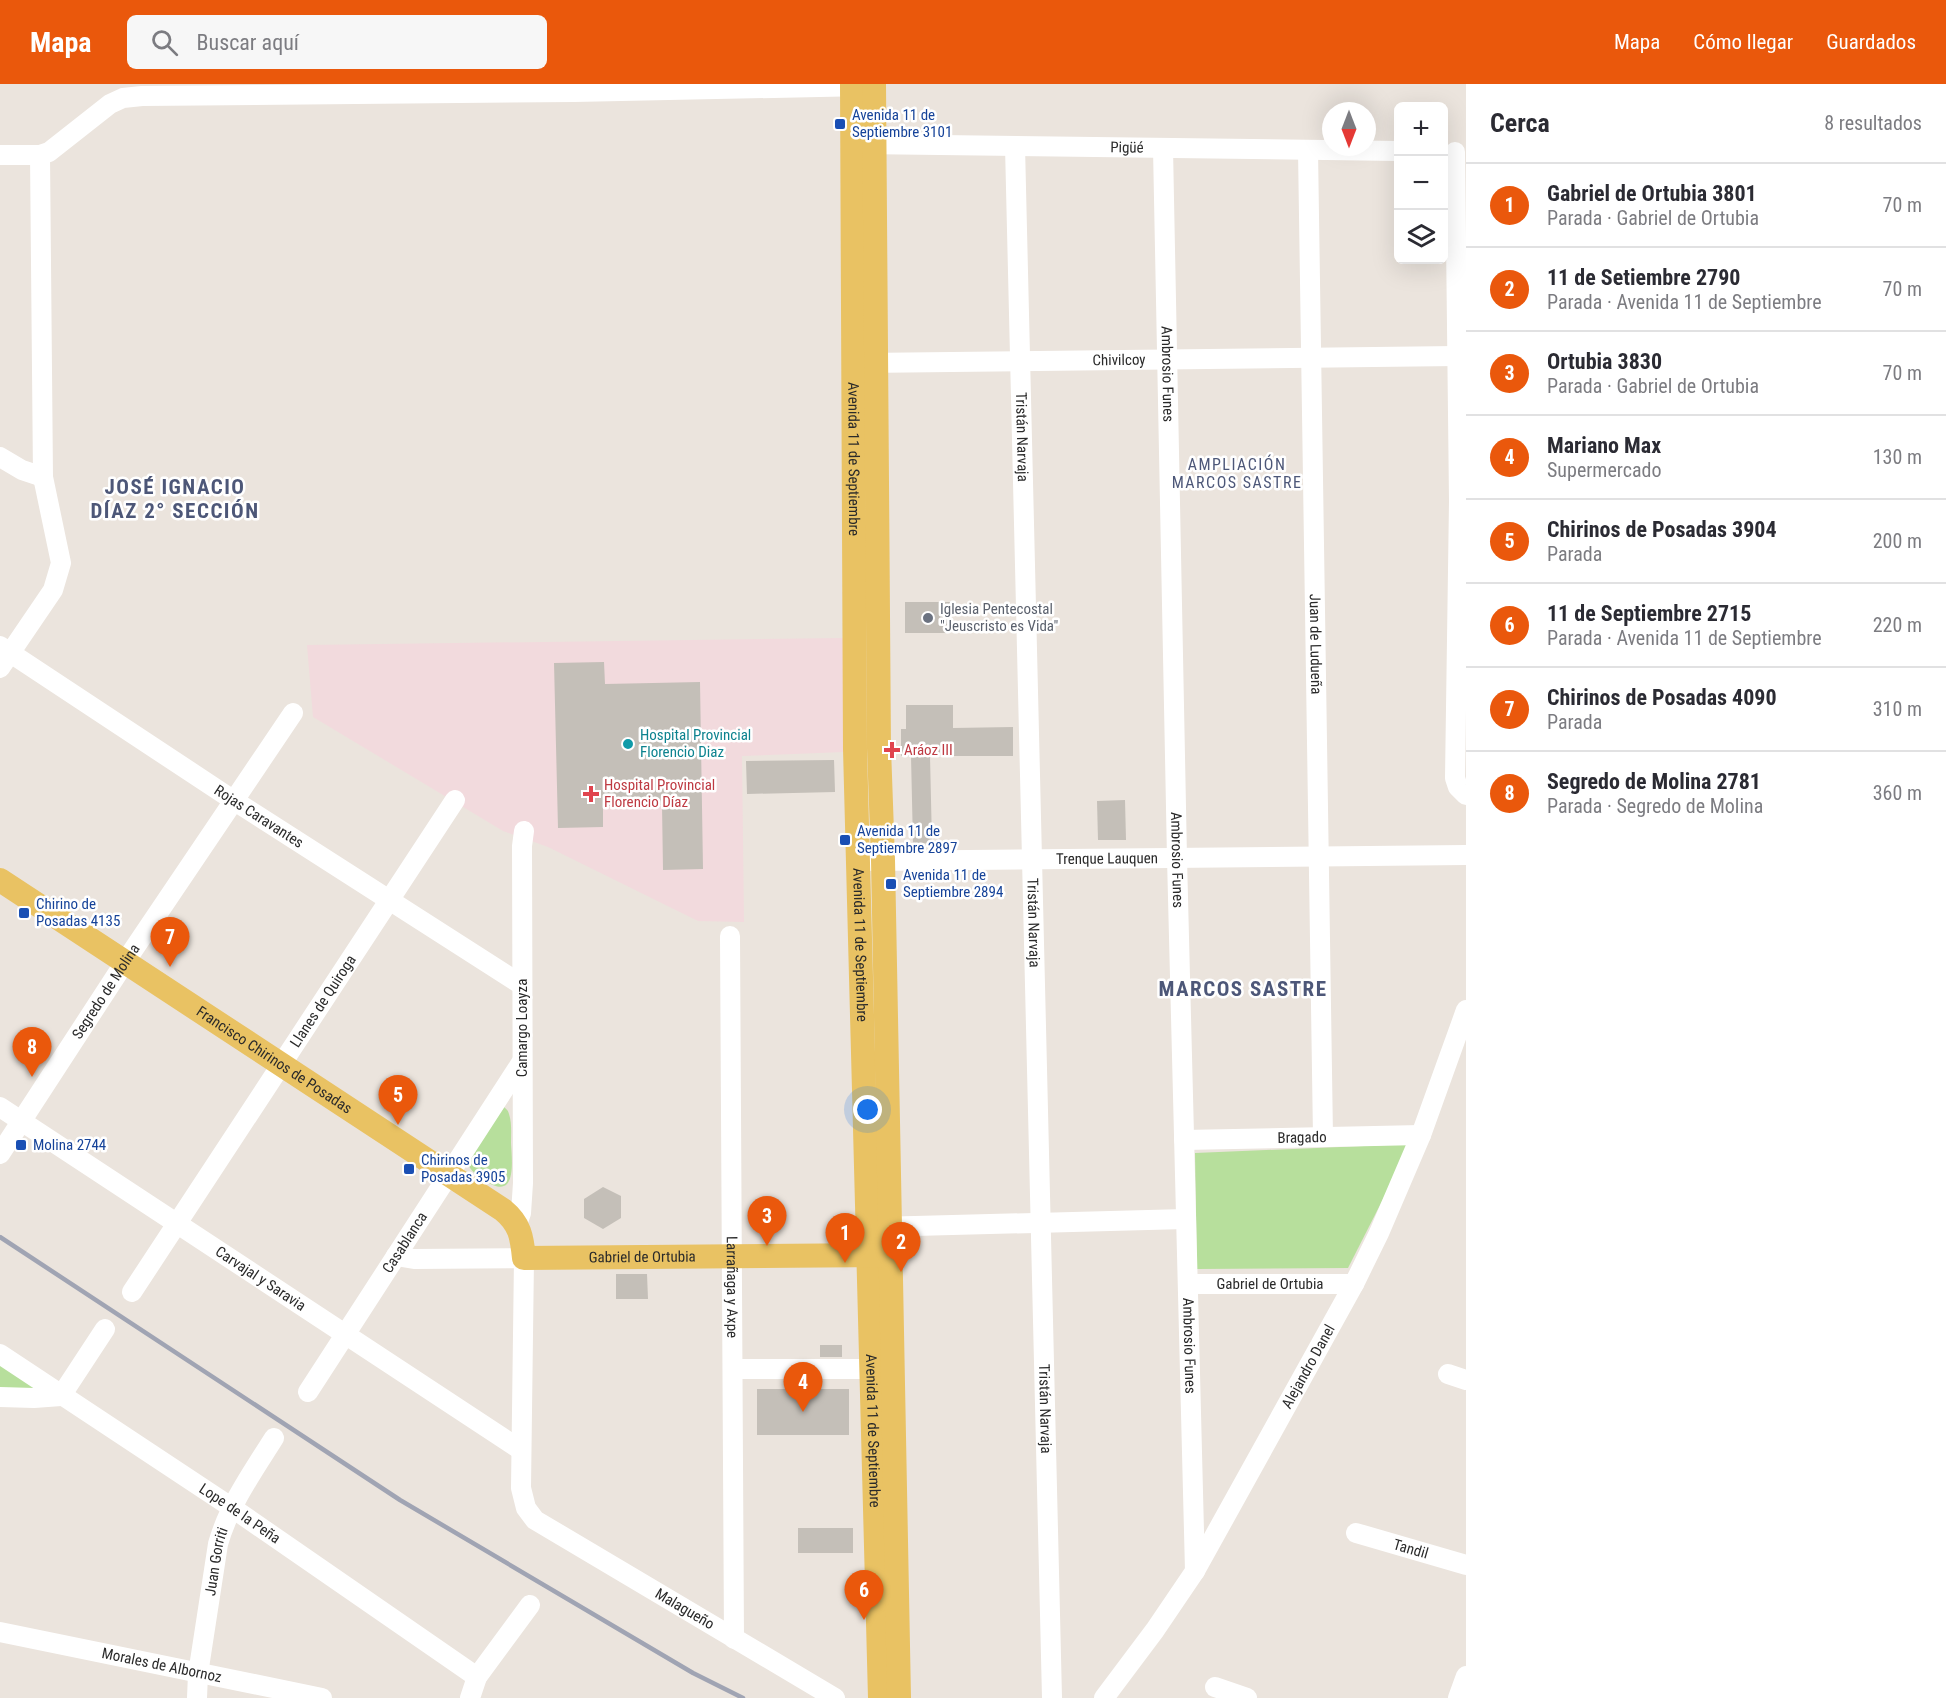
<!DOCTYPE html>
<html lang="es">
<head>
<meta charset="utf-8">
<style>
  :root { --surface:#fff; --page:#f7f7f7; --text:#2b2b33; --muted:#7c7c81; --line:#e1e1e2; --accent:#ea580c }
  body { margin:0; font-family:"Roboto Condensed",sans-serif; background:var(--page); color:var(--text) }
  .controls { position:absolute; right:18px; top:18px; display:grid; overflow:hidden; border-radius:9px; box-shadow:0 6px 24px #0002 }
  .controls button { width:54px; height:54px; display:grid; place-items:center; padding:0; border:0; border-bottom:2px solid var(--line); background:var(--surface); color:var(--text); font:30px sans-serif }
  .compass { position:absolute; left:1322px; top:18px; width:54px; height:54px; border-radius:50%; background:var(--surface); box-shadow:0 6px 24px #0002; rotate:180deg }
  .you { position:absolute; left:868px; top:1026px; width:21px; height:21px; margin:-15px; border:4px solid #fff; border-radius:50%; background:#1a73e8; box-shadow:0 0 0 9px #1a73e833 }
  .badge { display:grid; place-items:center; width:39px; height:39px; border-radius:50%; background:var(--accent); color:#fff; font-size:20px; font-weight:700 }
  .pin { position:absolute; translate:-50% -50px; filter:drop-shadow(0 2px 3px #0008) }
  .pin::after { content:''; position:absolute; top:32px; width:21px; height:18px; background:inherit; clip-path:polygon(0 0,100% 0,50% 100%) }
  .list { margin:0; padding:0; list-style:none }
  h2 { display:flex; justify-content:space-between; align-items:center; height:78px; margin:0; padding:0 24px; font-size:26px }
  h2 small { font-size:20px; font-weight:400; color:var(--muted) }
  .list li { display:grid; grid-template-columns:39px 1fr auto; gap:18px; align-items:center; box-sizing:border-box; height:84px; padding:0 24px; border-top:2px solid var(--line) }
  .list b { display:block; font-size:22px; white-space:nowrap }
  .list p { margin:0; font-size:20px; white-space:nowrap; color:var(--muted) }
  .list em { font-size:20px; font-style:normal; color:var(--muted) }
  .icon { flex:none; width:33px; height:33px; fill:none; stroke:currentColor; stroke-width:2; stroke-linecap:round; stroke-linejoin:round }
  .map { position:relative; flex:none; width:1466px; height:1614px; overflow:hidden }
  header { display:flex; align-items:center; gap:36px; box-sizing:border-box; height:84px; padding:0 30px; background:var(--accent); color:#fff }
  header strong { font-size:28px }
  nav { display:flex; gap:33px; margin-inline-start:auto; font-size:21px }
  .search { width:420px; height:54px; background:var(--page); display:flex; align-items:center; gap:15px; box-sizing:border-box; padding:0 21px; border-radius:9px; color:var(--muted); font-size:22px }
  main { display:flex }
  aside { flex:1; background:var(--surface) }
  .map>svg:first-child { display:block }
</style>
</head>
<body>
<header>
<strong>Mapa</strong>
<div class="search"><svg class="icon" aria-label="search" viewBox="0 0 24 24"><circle cx="10" cy="10" r="6"/><path d="M15 15l6 6"/></svg>Buscar aquí</div>
<nav><a>Mapa</a><a>Cómo llegar</a><a>Guardados</a></nav>
</header>
<main>
<div class="map">
<svg width="1466" height="1614" viewBox="0 0 1466 1614">
  <rect width="100%" height="100%" fill="#ebe4dd"/>
  <polygon fill="#f2dadd" points="843,554 844,668 742,672 744,838 698,837 548,763 503,747 313,633 307,561"/>
  <g fill="#b7df9c">
    <path d="M 504,1023 C 507,1026 508,1026 509,1030 C 512,1039 511,1050 511,1059 C 512,1077 517,1118 486,1097 C 478,1092 470,1088 467,1077 Z"/>
    <polygon points="1411,1060 1348,1184 1197,1185 1195,1069"/>
    <polygon points="0,1274 53,1307 0,1307"/>
  </g>
  <g fill="#c4bfb8">
    <rect x="905" y="518" width="46" height="31"/>
    <polygon points="604,578 605,600 700,598 703,785 663,786 662,721 603,722 603,743 558,744 554,579"/>
    <polygon points="906,621 953,621 953,644 1013,643 1013,672 930,672 932,759 913,760 911,672 901,672 901,645 906,645"/>
    <polygon points="834,676 835,708 747,710 746,677"/>
    <polygon points="1125,716 1126,756 1098,756 1097,717"/>
    <polygon points="603,1103 621,1112 621,1134 603,1145 584,1134 584,1115"/>
    <polygon points="616,1190 647,1190 648,1215 616,1215"/>
    <rect x="820" y="1261" width="22" height="12"/>
    <rect x="757" y="1305" width="92" height="46"/>
    <rect x="798" y="1444" width="55" height="25"/>
  </g>
  <g fill="none" stroke-linecap="round" stroke-linejoin="round">
    <g stroke="#fff" stroke-width="20">
      <path id="s1" d="M 861,60 L 1398,67"/>
      <path id="s2" d="M 1015,62 L 1052,1614"/>
      <path id="s3" d="M 1163,64 L 1177,774 L 1195,1487"/>
      <path id="s4" d="M 1308,66 L 1323,1053"/>
      <polyline points="1455,68 1459,417 1455,694 1458,703 1466,711"/>
      <polyline points="0,71 40,71 49,68 110,20 123,14 142,12 574,8 866,2"/>
      <path id="s5" d="M 863,279 L 1457,272"/>
      <polyline points="0,373 22,386 43,393"/>
      <path id="s6" d="M 0,562 L 233,716 L 522,901"/>
      <polyline points="0,584 53,506 61,479 43,393 40,71"/>
      <path id="s7" d="M 869,777 L 1466,771"/>
      <path id="s8" d="M 730,852 L 734,1555"/>
      <path id="s9" d="M 0,1023 L 521,1366"/>
      <path id="s10" d="M 1184,1056 L 1421,1051"/>
      <path id="s11" d="M 0,1070 L 125,878 L 293,629"/>
      <polyline points="517,1140 521,1129 523,1099 522,762 524,747"/>
      <polyline points="877,1143 1186,1135"/>
      <path id="s12" d="M 396,1172 L 414,1175 L 524,1174 L 521,1404 L 526,1424 L 535,1436 L 835,1614"/>
      <path id="s13" d="M 1188,1200 L 1354,1200"/>
      <path id="s14" d="M 132,1208 L 455,716"/>
      <path id="s15" d="M 0,1270 L 231,1423 L 477,1593"/>
      <polyline points="733,1285 872,1285"/>
      <polyline points="1448,1290 1466,1296"/>
      <path id="s16" d="M 308,1308 L 521,979"/>
      <polyline points="0,1313 34,1314 61,1312 105,1245"/>
      <path id="s17" d="M 1356,1449 L 1466,1481"/>
      <path id="s18" d="M 0,1548 L 322,1614"/>
      <polyline points="1215,1603 1247,1614"/>
      <path id="s19" d="M 197,1614 L 198,1590 L 218,1460 C 229,1421 252,1389 274,1354"/>
      <polyline points="470,1614 477,1593 530,1521"/>
      <path id="s20" d="M 1104,1614 L 1155,1546 L 1195,1487 L 1354,1200 L 1379,1149 L 1421,1051 L 1466,926"/>
      <polyline points="1458,1614 1466,1592"/>
    </g>
    <g stroke="#e9c263" stroke-width="24">
      <path id="s21" d="M 852,0 L 855,665 L 880,1614"/>
      <polyline points="874,0 879,664 883,776 899,1614"/>
      <path id="s22" d="M 0,796 L 503,1126 C 520,1140 522,1153 524,1174 L 885,1171"/>
    </g>
    <polyline stroke="#a0a4b3" stroke-width="4.5" points="0,1153 400,1416 693,1589 743,1614"/>
  </g>
  <g fill="#1a4fb4" stroke="#fff" stroke-width="2">
    <rect x="834" y="34" width="12" height="12" rx="3"/>
    <rect x="839" y="750" width="12" height="12" rx="3"/>
    <rect x="885" y="794" width="12" height="12" rx="3"/>
    <rect x="18" y="823" width="12" height="12" rx="3"/>
    <rect x="15" y="1055" width="12" height="12" rx="3"/>
    <rect x="403" y="1079" width="12" height="12" rx="3"/>
  </g>
  <circle fill="#6b7280" stroke="#fff" stroke-width="2" cx="928" cy="534" r="6"/>
  <circle fill="#0f9aa8" stroke="#fff" stroke-width="2" cx="628" cy="660" r="6"/>
  <g fill="#e0444e" stroke="#fff" stroke-width="2">
    <path d="M889 657h6v6h6v6h-6v6h-6v-6h-6v-6h6z"/>
    <path d="M588 701h6v6h6v6h-6v6h-6v-6h-6v-6h6z"/>
  </g>
  <g text-anchor="middle" dominant-baseline="central" stroke-width="5" stroke-linejoin="round" paint-order="stroke">
    <g font-size="15" fill="#164399" stroke="#fff" text-anchor="start">
      <text x="852" y="31">Avenida 11 de<tspan x="852" dy="17">Septiembre 3101</tspan></text>
      <text x="857" y="747">Avenida 11 de<tspan x="857" dy="17">Septiembre 2897</tspan></text>
      <text x="903" y="791">Avenida 11 de<tspan x="903" dy="17">Septiembre 2894</tspan></text>
      <text x="36" y="820">Chirino de<tspan x="36" dy="17">Posadas 4135</tspan></text>
      <text x="33" y="1061">Molina 2744</text>
      <text x="421" y="1076">Chirinos de<tspan x="421" dy="17">Posadas 3905</tspan></text>
    </g>
    <g font-size="15" fill="#2a2a2a" stroke="#fff">
      <text stroke="none"><textPath href="#s1" startOffset="266">Pigüé</textPath></text>
      <text stroke="none"><textPath href="#s5" startOffset="256">Chivilcoy</textPath></text>
      <text stroke="none"><textPath href="#s3" startOffset="226">Ambrosio Funes</textPath></text>
      <text stroke="none"><textPath href="#s2" startOffset="291">Tristán Narvaja</textPath></text>
      <text stroke="none"><textPath href="#s21" startOffset="375">Avenida 11 de Septiembre</textPath></text>
      <text stroke="none"><textPath href="#s4" startOffset="494">Juan de Ludueña</textPath></text>
      <text stroke="none"><textPath href="#s6" startOffset="310">Rojas Caravantes</textPath></text>
      <text stroke="none"><textPath href="#s7" startOffset="238">Trenque Lauquen</textPath></text>
      <text stroke="none"><textPath href="#s3" startOffset="712">Ambrosio Funes</textPath></text>
      <text stroke="none"><textPath href="#s2" startOffset="777">Tristán Narvaja</textPath></text>
      <text stroke="none"><textPath href="#s21" startOffset="861">Avenida 11 de Septiembre</textPath></text>
      <text stroke="none"><textPath href="#s11" startOffset="194">Segredo de Molina</textPath></text>
      <text stroke="none"><textPath href="#s14" startOffset="348">Llanes de Quiroga</textPath></text>
      <text transform="translate(522 944) rotate(-90)">Camargo Loayza</text>
      <text stroke="none"><textPath href="#s22" startOffset="328">Francisco Chirinos de Posadas</textPath></text>
      <text stroke="none"><textPath href="#s10" startOffset="118">Bragado</textPath></text>
      <text stroke="none"><textPath href="#s16" startOffset="178">Casablanca</textPath></text>
      <text stroke="none"><textPath href="#s22" startOffset="774">Gabriel de Ortubia</textPath></text>
      <text stroke="none"><textPath href="#s9" startOffset="312">Carvajal y Saravia</textPath></text>
      <text stroke="none"><textPath href="#s13" startOffset="82">Gabriel de Ortubia</textPath></text>
      <text stroke="none"><textPath href="#s8" startOffset="351">Larrañaga y Axpe</textPath></text>
      <text stroke="none"><textPath href="#s3" startOffset="1198">Ambrosio Funes</textPath></text>
      <text stroke="none"><textPath href="#s20" startOffset="390">Alejandro Danel</textPath></text>
      <text stroke="none"><textPath href="#s2" startOffset="1263">Tristán Narvaja</textPath></text>
      <text stroke="none"><textPath href="#s21" startOffset="1347">Avenida 11 de Septiembre</textPath></text>
      <text stroke="none"><textPath href="#s15" startOffset="288">Lope de la Peña</textPath></text>
      <text stroke="none"><textPath href="#s17" startOffset="57">Tandil</textPath></text>
      <text stroke="none"><textPath href="#s19" startOffset="138">Juan Gorriti</textPath></text>
      <text stroke="none"><textPath href="#s12" startOffset="568">Malagueño</textPath></text>
      <text stroke="none"><textPath href="#s18" startOffset="165">Morales de Albornoz</textPath></text>
    </g>
    <g font-size="15" fill="#5b616d" stroke="#fff" text-anchor="start">
      <text x="940" y="525">Iglesia Pentecostal<tspan x="940" dy="17">"Jeuscristo es Vida"</tspan></text>
    </g>
    <g font-size="15" fill="#0d838f" stroke="#fff" text-anchor="start">
      <text x="640" y="651">Hospital Provincial<tspan x="640" dy="17">Florencio Diaz</tspan></text>
    </g>
    <g font-size="15" fill="#be3a42" stroke="#fff" text-anchor="start">
      <text x="904" y="666">Aráoz III</text>
      <text x="604" y="701">Hospital Provincial<tspan x="604" dy="17">Florencio Díaz</tspan></text>
    </g>
    <g font-size="16" letter-spacing="1.5" fill="#4d5778" stroke="#fff">
      <text x="1237" y="380">AMPLIACIÓN<tspan x="1237" dy="18">MARCOS SASTRE</tspan></text>
    </g>
    <g font-size="21" font-weight="bold" letter-spacing="1.5" fill="#4d5778" stroke="#fff">
      <text x="175" y="403">JOSÉ IGNACIO<tspan x="175" dy="24">DÍAZ 2° SECCIÓN</tspan></text>
      <text x="1243" y="905">MARCOS SASTRE</text>
    </g>
  </g>
</svg>
<div class="controls">
<button>+</button>
<button>−</button>
<button><svg class="icon" aria-label="layers" viewBox="0 0 24 24"><path d="M12 4l9 5-9 5-9-5zM3 14l9 5 9-5"/></svg></button>
</div>
<svg class="compass" viewBox="-18 -18 36 36"><path d="M0-13l5 13h-10z" fill="#e53935"/><path d="M0 13l5-13h-10z" fill="#7c7c81"/></svg>
<div class="you"></div>
<div class="pin badge" style="left:845px;top:1179px">1</div>
<div class="pin badge" style="left:901px;top:1188px">2</div>
<div class="pin badge" style="left:767px;top:1162px">3</div>
<div class="pin badge" style="left:803px;top:1328px">4</div>
<div class="pin badge" style="left:398px;top:1041px">5</div>
<div class="pin badge" style="left:864px;top:1536px">6</div>
<div class="pin badge" style="left:170px;top:883px">7</div>
<div class="pin badge" style="left:32px;top:993px">8</div>
</div>
<aside>
<h2>Cerca<small>8 resultados</small></h2>
<ul class="list">
<li><span class="badge">1</span><div><b>Gabriel de Ortubia 3801</b><p>Parada · Gabriel de Ortubia</p></div><em>70 m</em></li>
<li><span class="badge">2</span><div><b>11 de Setiembre 2790</b><p>Parada · Avenida 11 de Septiembre</p></div><em>70 m</em></li>
<li><span class="badge">3</span><div><b>Ortubia 3830</b><p>Parada · Gabriel de Ortubia</p></div><em>70 m</em></li>
<li><span class="badge">4</span><div><b>Mariano Max</b><p>Supermercado</p></div><em>130 m</em></li>
<li><span class="badge">5</span><div><b>Chirinos de Posadas 3904</b><p>Parada</p></div><em>200 m</em></li>
<li><span class="badge">6</span><div><b>11 de Septiembre 2715</b><p>Parada · Avenida 11 de Septiembre</p></div><em>220 m</em></li>
<li><span class="badge">7</span><div><b>Chirinos de Posadas 4090</b><p>Parada</p></div><em>310 m</em></li>
<li><span class="badge">8</span><div><b>Segredo de Molina 2781</b><p>Parada · Segredo de Molina</p></div><em>360 m</em></li>
</ul>
</aside>
</main>
</body>
</html>
